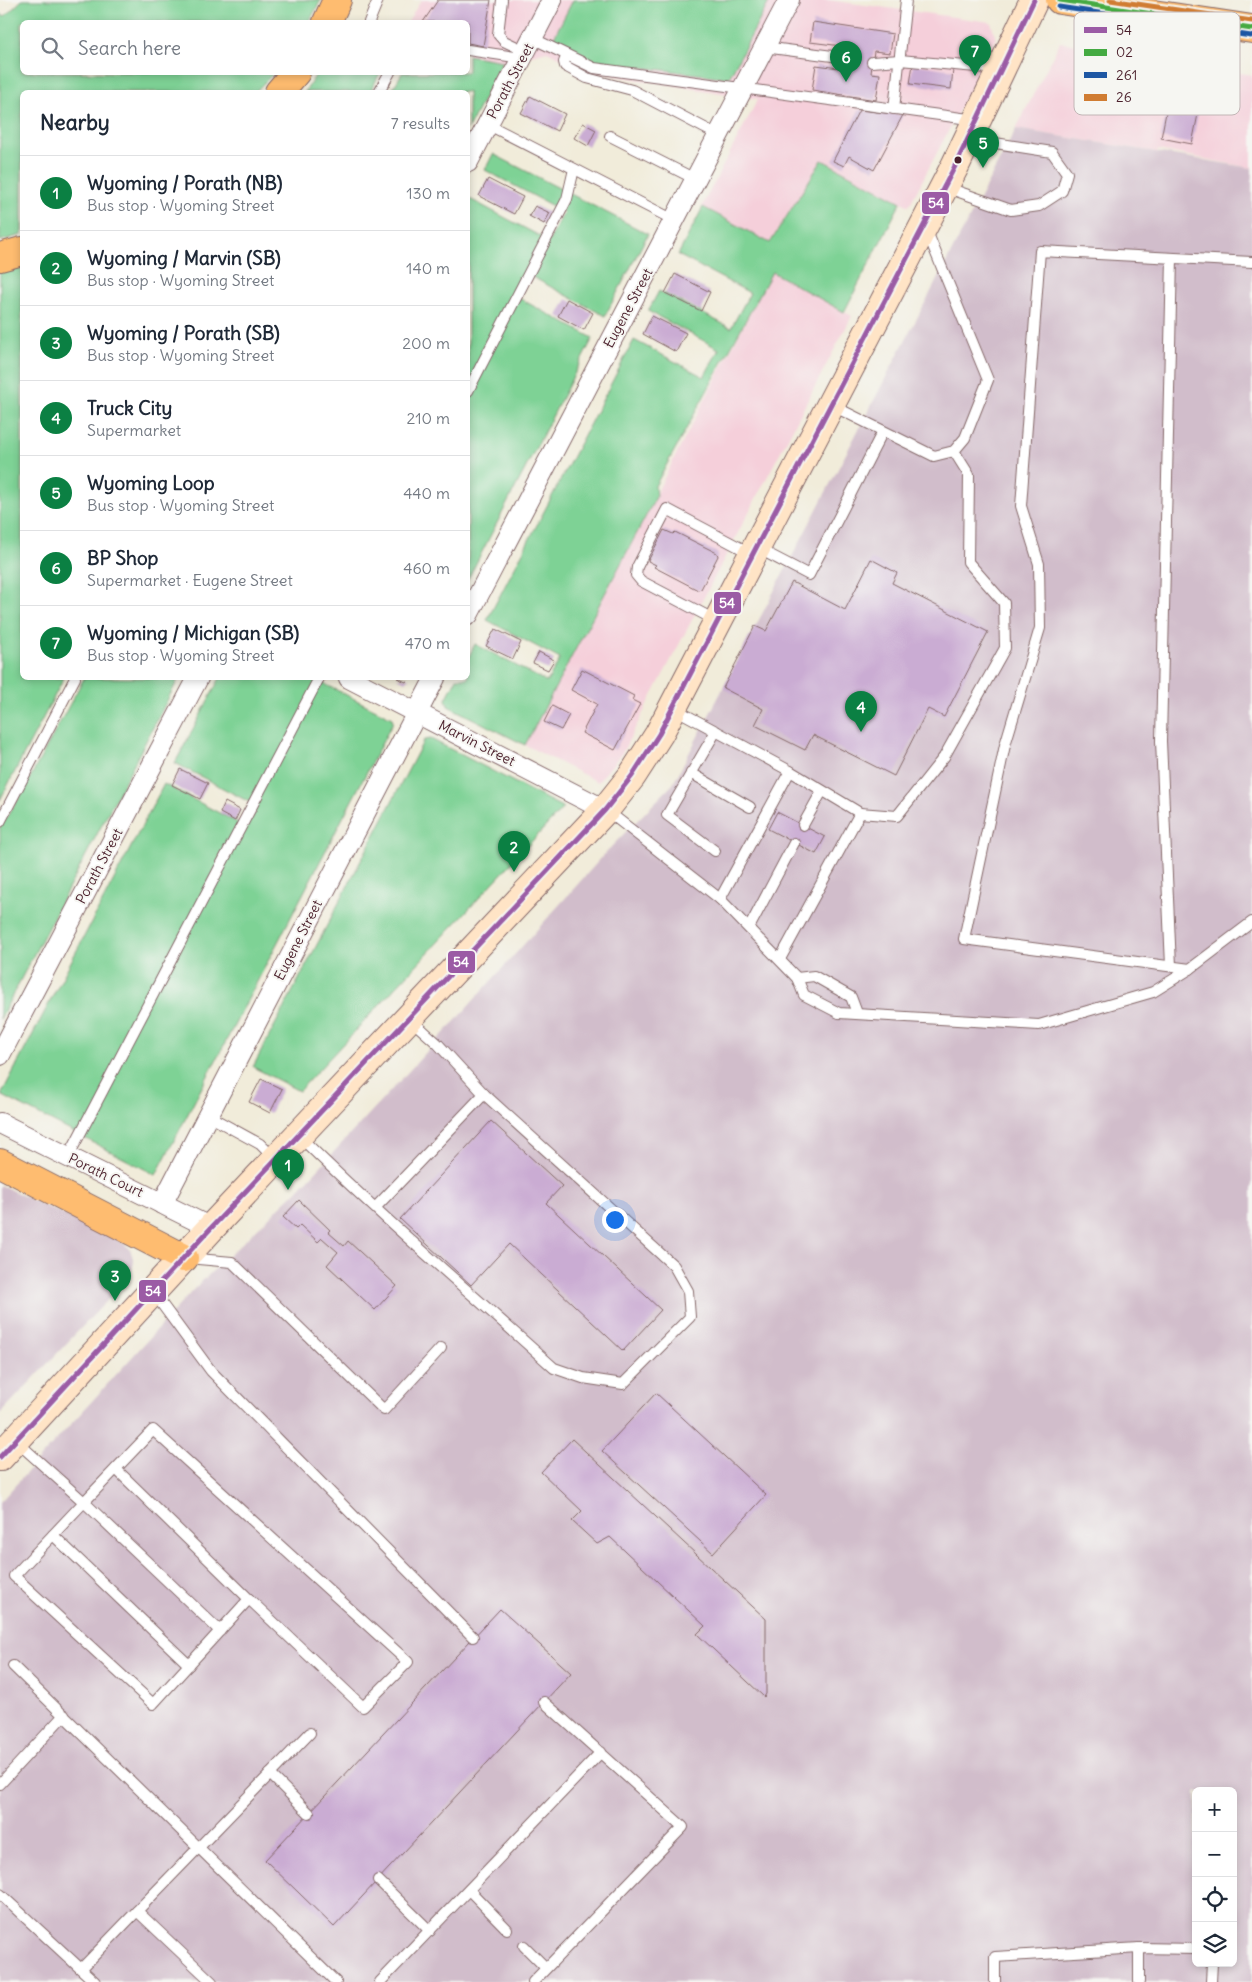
<!DOCTYPE html>
<html lang="en">
<head>
<meta charset="utf-8">
<style>
  :root { --surface:#fff; --page:#f6f6f7; --text:#1f2937; --muted:#747a83; --line:#e0e1e3; --accent:#0b8043 }
  body { margin:0; font-family:Delius,sans-serif; background:var(--page); color:var(--text) }
  .controls { position:absolute; right:15px; bottom:15px; display:grid; overflow:hidden; border-radius:8px; box-shadow:0 2px 8px #0003 }
  .controls button { width:45px; height:45px; display:grid; place-items:center; padding:0; border:0; border-bottom:1px solid var(--line); background:var(--surface); color:var(--text); font:25px sans-serif }
  .you { position:absolute; left:614px; top:1219px; width:18px; height:18px; margin:-12px; border:4px solid #fff; border-radius:50%; background:#1a73e8; box-shadow:0 0 0 8px #1a73e833 }
  .badge { display:grid; place-items:center; width:32px; height:32px; border-radius:50%; background:var(--accent); color:#fff; font-size:16px; font-weight:700 }
  .pin { position:absolute; translate:-50% -41px; filter:drop-shadow(0 1px 2px #0008) }
  .pin::after { content:''; position:absolute; top:26px; width:18px; height:15px; background:inherit; clip-path:polygon(0 0,100% 0,50% 100%) }
  .list { margin:0; padding:0; list-style:none }
  h2 { display:flex; justify-content:space-between; align-items:center; height:65px; margin:0; padding:0 20px; font-size:21px }
  h2 small { font-size:16px; font-weight:400; color:var(--muted) }
  .list li { display:grid; grid-template-columns:32px 1fr auto; gap:15px; align-items:center; box-sizing:border-box; height:75px; padding:0 20px; border-top:1px solid var(--line) }
  .list b { display:block; font-size:19px; white-space:nowrap }
  .list p { margin:0; font-size:16px; white-space:nowrap; color:var(--muted) }
  .list em { font-size:16px; font-style:normal; color:var(--muted) }
  .icon { flex:none; width:28px; height:28px; fill:none; stroke:currentColor; stroke-width:2; stroke-linecap:round; stroke-linejoin:round }
  .map { position:relative; flex:none; width:1252px; height:1982px; overflow:hidden }
  .search { position:absolute; background:var(--surface); box-shadow:0 2px 8px #0003; left:20px; top:20px; width:450px; height:55px; display:flex; align-items:center; gap:12px; box-sizing:border-box; padding:0 18px; border-radius:8px; color:var(--muted); font-size:19px }
  .panel { position:absolute; background:var(--surface); box-shadow:0 2px 8px #0003; left:20px; top:90px; width:450px; height:590px; border-radius:8px }
  .map>svg:first-child { display:block }
</style>
</head>
<body>
<div class="map">
<svg width="1252" height="1982" viewBox="0 0 1252 1982">
  <rect width="100%" height="100%" fill="#f6f6f2"/>
  <filter id="ink" filterUnits="userSpaceOnUse"><feTurbulence type="fractalNoise" baseFrequency=".02" numOctaves="2"/><feDisplacementMap in="SourceGraphic" scale="10" xChannelSelector="R" yChannelSelector="G"/><feConvolveMatrix kernelMatrix="1 2 1 2 8 2 1 2 1" color-interpolation-filters="sRGB"/></filter>
  <filter id="wash" filterUnits="userSpaceOnUse"><feTurbulence type="fractalNoise" baseFrequency=".0096" numOctaves="4" result="noise"/><feDisplacementMap in="SourceGraphic" scale="20" xChannelSelector="R" yChannelSelector="G"/><feGaussianBlur stdDeviation="1.12" result="paint"/><feColorMatrix in="noise" values="0 0 0 0 0 0 0 0 0 0 0 0 0 0 0 0 0 1.4 0 .05"/><feComposite in="paint" operator="in"/></filter>
  <g filter="url(#wash)">
    <rect width="100%" height="100%" fill="#f1ecda"/>
    <g fill="#f5cfda">
      <polygon points="421,0 828,0 991,22 996,40 909,206 822,160 769,243 702,206 758,99 590,72 547,51 505,62 468,55 468,22 408,22"/>
      <polygon points="1060,42 1252,75 1252,168 1158,150 1157,152 1016,129"/>
      <polygon points="772,271 852,316 622,753 598,782 525,745"/>
    </g>
    <g fill="#d1bdcb" fill-rule="evenodd">
      <path d="M 1016,129 L 1252,168 L 1252,1982 L 0,1982 L 0,1502 L 195,1288 L 306,1182 L 458,1018 L 612,846 L 673,784 ZM 1196,1791 L 1233,1791 L 1233,1963 L 1196,1963 Z"/>
      <polygon points="0,1185 60,1213 114,1235 130,1249 134,1262 131,1275 0,1414"/>
    </g>
    <g fill="#7ed295" stroke="#647860">
      <polygon points="22,0 321,0 309,22 22,22 22,72 274,73 255,92 22,92 22,235 0,241 0,12 4,17"/>
      <polygon points="573,0 754,0 769,2 729,78 597,62 554,42 554,37"/>
      <polygon points="468,55 503,61 468,129 468,92 391,92 402,73 468,72"/>
      <polygon points="317,73 317,72 380,73 370,92 305,92"/>
      <polygon points="493,154 648,234 605,316 525,273 513,295 593,338 468,579 468,203 470,199 549,241 564,212 485,170"/>
      <polygon points="822,160 901,202 844,312 772,272 655,486 656,497 525,745 448,706 446,699 457,678 468,678 468,658 475,644 547,682 560,659 487,620 634,340 704,377 719,349 648,311 659,291 731,328 750,293 678,255 703,207 770,243"/>
      <polygon points="22,262 22,678 64,678 0,800 0,269"/>
      <polygon points="84,678 179,678 0,1019 0,827 19,798"/>
      <polygon points="220,678 313,678 392,718 393,722 156,1175 1,1095 164,784 244,826 255,805 175,763"/>
      <polygon points="431,739 562,807 562,809 299,1091 253,1067 424,740"/>
    </g>
    <g id="blocks">
      <g fill="#caacd3">
        <polygon points="438,0 491,0 483,46 468,43 468,22 423,22"/>
        <polygon points="813,22 893,34 890,53 874,51 871,73 880,74 876,100 812,90 816,65 839,68 842,46 810,42"/>
        <polygon points="1176,62 1207,69 1192,144 1161,138"/>
        <polygon points="913,64 953,70 951,89 910,84"/>
        <polygon points="530,96 565,114 557,131 521,113"/>
        <polygon points="859,110 903,115 874,170 849,156 844,166 833,161"/>
        <polygon points="583,123 596,130 588,146 574,138"/>
        <polygon points="488,179 523,197 514,214 479,196"/>
        <polygon points="535,206 550,213 544,224 529,216"/>
        <polygon points="675,274 710,292 701,311 665,293"/>
        <polygon points="567,299 593,313 584,330 558,316"/>
        <polygon points="652,316 686,333 676,352 643,334"/>
        <polygon points="664,530 673,534 675,532 717,553 718,556 701,589 698,590 654,567 656,565 648,561"/>
        <polygon points="871,559 897,573 892,583 988,632 944,717 928,709 894,776 813,735 805,750 755,725 763,709 723,688 755,626 766,631 792,582 845,610"/>
        <polygon points="495,629 521,642 513,659 486,646"/>
        <polygon points="539,652 554,660 548,670 533,663"/>
        <polygon points="582,669 634,696 632,700 640,704 615,750 582,733 597,704 571,690"/>
        <polygon points="397,678 409,678 406,682"/>
        <polygon points="552,706 569,715 561,730 544,722"/>
        <polygon points="180,769 208,783 200,799 172,785"/>
        <polygon points="225,802 240,810 235,821 220,813"/>
        <polygon points="777,812 825,837 816,854 768,829"/>
        <polygon points="261,1079 282,1089 270,1113 249,1102"/>
        <polygon points="491,1121 562,1186 546,1203 661,1310 623,1351 509,1244 471,1285 400,1219"/>
        <polygon points="299,1200 330,1230 328,1232 344,1246 348,1241 397,1286 375,1310 327,1265 338,1252 322,1238 318,1242 300,1225 296,1229 283,1217"/>
        <polygon points="656,1393 766,1495 713,1553 602,1451"/>
        <polygon points="572,1439 766,1619 766,1694 764,1697 697,1634 705,1626 610,1537 597,1544 572,1521 582,1511 541,1472"/>
        <polygon points="500,1609 571,1673 334,1927 265,1860"/>
      </g>
    </g>
  </g>
  <g filter="url(#ink)">
    <use href="#blocks" fill-opacity="0" stroke="#846768" stroke-width="1"/>
    <g fill="none" stroke-linecap="round" stroke-linejoin="round">
      <g stroke="#846768" stroke-width="12">
        <g id="lane">
          <polyline points="502,0 498,34 504,41 525,51"/>
          <polyline points="369,22 378,0"/>
          <polyline points="532,38 594,68 976,120"/>
          <polyline points="764,47 840,57"/>
          <polyline points="468,50 522,58"/>
          <polyline points="567,55 564,62 565,66 587,78 632,90 718,135"/>
          <polyline points="872,62 900,60 998,69"/>
          <polyline points="379,92 390,72"/>
          <polyline points="894,109 906,0"/>
          <polyline points="487,124 674,220"/>
          <polyline points="610,136 695,179"/>
          <polyline points="945,187 1011,210 1039,206 1062,191 1067,173 1052,152 970,139"/>
          <polyline points="468,391 567,199 574,169"/>
          <polyline points="831,405 934,456 954,451 965,438 988,380 926,229"/>
          <polyline points="757,548 809,575 883,431"/>
          <polyline points="717,621 641,581 636,575 637,567 667,509 752,554"/>
          <polyline points="673,708 790,771 720,899"/>
          <polyline points="790,771 860,813 897,816 944,757 1005,648 1004,603 968,562 969,475 954,451"/>
          <polyline points="691,773 750,807"/>
          <polyline points="606,810 720,899 797,978 804,995 839,1013 1039,1025 1153,992 1190,969 1252,922"/>
          <polyline points="0,822 75,678"/>
          <polyline points="803,825 822,791"/>
          <polyline points="715,851 667,815 716,731"/>
          <polyline points="749,928 794,843"/>
          <polyline points="780,959 860,813"/>
          <polyline points="1171,966 1161,741 1172,258"/>
          <polyline points="1190,969 964,939 1005,745 1040,628 1039,564 1021,506 1040,251 1252,262"/>
          <polyline points="797,978 814,976 851,997 857,1013"/>
          <polyline points="409,1018 438,1044 484,1094"/>
          <polyline points="207,1115 260,1144 275,1159"/>
          <path d="M 299,1136 C 381,1217 469,1291 554,1368 L 583,1378 L 623,1384 L 690,1317 L 688,1291 L 674,1266 L 484,1094 L 375,1208"/>
          <polyline points="68,1157 319,678"/>
          <polyline points="187,1258 232,1262 384,1410 441,1348"/>
          <polyline points="153,1292 211,1371 473,1637"/>
          <polyline points="16,1441 84,1502 14,1576 153,1704 249,1599 363,1707 408,1662 153,1430 84,1502 220,1631"/>
          <polyline points="116,1469 249,1599"/>
          <polyline points="53,1535 189,1665"/>
          <polyline points="13,1666 336,1982"/>
          <polyline points="270,1774 309,1813"/>
          <polyline points="0,1784 64,1715"/>
          <polyline points="378,1880 430,1931"/>
          <polyline points="469,1890 507,1929"/>
          <polyline points="0,1894 95,1982"/>
          <polyline points="524,1946 546,1968"/>
          <polyline points="81,1969 137,1911"/>
          <polyline points="212,1982 137,1911 310,1733"/>
          <polyline points="380,1982 601,1752"/>
          <polyline points="533,1982 683,1827 544,1702"/>
          <polyline points="995,1982 995,1957 1139,1948 1196,1949"/>
          <polyline points="1139,1982 1139,1948"/>
          <polyline points="1211,1982 1212,1963"/>
        </g>
      </g>
      <g stroke="#846768" stroke-width="22">
        <g id="street">
          <polyline points="468,162 552,0"/>
          <polyline points="468,615 789,0"/>
          <polyline points="349,678 605,810"/>
          <polyline points="0,1055 198,678"/>
          <polyline points="0,1123 211,1228"/>
          <polyline points="162,1204 435,678"/>
        </g>
      </g>
      <g stroke="#846768" stroke-width="30">
        <polyline id="secondary" points="0,1457 211,1228 605,810 632,776 659,734 955,166 1034,0"/>
      </g>
      <g stroke="#846768" stroke-width="30">
        <polyline id="primary" points="1060,0 1252,29"/>
      </g>
      <g stroke="#846768" stroke-width="30">
        <g id="highway">
          <polyline points="327,22 337,0"/>
          <polyline points="279,92 296,72"/>
          <polyline points="0,257 22,251"/>
          <polyline points="0,1163 184,1258"/>
        </g>
      </g>
      <use href="#lane" stroke="#fff" stroke-width="10"/>
      <use href="#street" stroke="#fff" stroke-width="20"/>
      <use href="#secondary" stroke="#ffe4c6" stroke-width="28"/>
      <use href="#primary" stroke="#febc70" stroke-width="28"/>
      <use href="#highway" stroke="#febc70" stroke-width="28"/>
      <g stroke="#f6f6f2" stroke-width="9">
        <polyline id="bus-1" points="0,1457 211,1228 605,810 632,776 659,734 955,166 1034,0"/>
      </g>
      <g stroke="#f6f6f2" stroke-width="9">
        <polyline id="bus-2" points="1060,0 1252,29"/>
      </g>
      <g stroke="#f6f6f2" stroke-width="9">
        <polyline id="bus-3" points="1059,7 1251,36"/>
      </g>
      <g stroke="#f6f6f2" stroke-width="9">
        <polyline id="bus-4" points="1110,0 1252,21"/>
      </g>
      <use href="#bus-1" stroke="#9b5ba5" stroke-width="5"/>
      <use href="#bus-2" stroke="#44aa42" stroke-width="5"/>
      <use href="#bus-3" stroke="#1e57a3" stroke-width="5"/>
      <use href="#bus-4" stroke="#d07c32" stroke-width="5"/>
    </g>
  </g>
  <circle fill="#4a1f2b" stroke="#f6f6f2" stroke-width="2" cx="958" cy="160" r="4.5"/>
  <g text-anchor="middle" dominant-baseline="central" stroke-width="4" stroke-linejoin="round" paint-order="stroke">
    <g font-size="14" fill="#4a1f2b" stroke="#f6f6f2">
      <text transform="translate(510 81) rotate(-62)">Porath Street</text>
      <text transform="translate(628 308) rotate(-62)">Eugene Street</text>
      <text transform="translate(477 743) rotate(27)">Marvin Street</text>
      <text transform="translate(99 866) rotate(-62)">Porath Street</text>
      <text transform="translate(298 940) rotate(-63)">Eugene Street</text>
      <text transform="translate(106 1175) rotate(26)">Porath Court</text>
    </g>
  </g>
  <rect x="1074" y="12" width="166" height="103" rx="8" fill="#f6f6f2" stroke="#c2b6b6" stroke-width="1"/>
  <rect x="1084" y="27" width="23" height="6" fill="#9b5ba5"/>
  <rect x="1084" y="49" width="23" height="7" fill="#44aa42"/>
  <rect x="1084" y="72" width="23" height="6" fill="#1e57a3"/>
  <rect x="1084" y="94" width="23" height="7" fill="#d07c32"/>
  <g font-size="14" fill="#4a1f2b">
    <text x="1116" y="35">54</text>
    <text x="1116" y="57">02</text>
    <text x="1116" y="80">261</text>
    <text x="1116" y="102">26</text>
  </g>
  <g stroke="#f6f6f2" stroke-width="2">
    <rect x="921" y="191" width="29" height="24" rx="5" fill="#9b5ba5"/>
    <rect x="713" y="591" width="29" height="24" rx="5" fill="#9b5ba5"/>
    <rect x="447" y="950" width="29" height="24" rx="5" fill="#9b5ba5"/>
    <rect x="138" y="1279" width="29" height="24" rx="5" fill="#9b5ba5"/>
  </g>
  <g font-size="14" text-anchor="middle" font-weight="bold" fill="#fff">
    <text x="936" y="208">54</text>
    <text x="727" y="608">54</text>
    <text x="461" y="967">54</text>
    <text x="153" y="1296">54</text>
  </g>
</svg>
<div class="controls">
<button>+</button>
<button>−</button>
<button><svg class="icon" aria-label="locate" viewBox="0 0 24 24"><circle cx="12" cy="12" r="6"/><path d="M12 2v4M12 18v4M2 12h4M18 12h4"/></svg></button>
<button><svg class="icon" aria-label="layers" viewBox="0 0 24 24"><path d="M12 4l9 5-9 5-9-5zM3 14l9 5 9-5"/></svg></button>
</div>
<div class="you"></div>
<div class="pin badge" style="left:288px;top:1190px">1</div>
<div class="pin badge" style="left:514px;top:872px">2</div>
<div class="pin badge" style="left:115px;top:1301px">3</div>
<div class="pin badge" style="left:861px;top:732px">4</div>
<div class="pin badge" style="left:983px;top:168px">5</div>
<div class="pin badge" style="left:846px;top:82px">6</div>
<div class="pin badge" style="left:975px;top:76px">7</div>
<div class="search"><svg class="icon" aria-label="search" viewBox="0 0 24 24"><circle cx="10" cy="10" r="6"/><path d="M15 15l6 6"/></svg>Search here</div>
<section class="panel">
<h2>Nearby<small>7 results</small></h2>
<ul class="list">
<li><span class="badge">1</span><div><b>Wyoming / Porath (NB)</b><p>Bus stop · Wyoming Street</p></div><em>130 m</em></li>
<li><span class="badge">2</span><div><b>Wyoming / Marvin (SB)</b><p>Bus stop · Wyoming Street</p></div><em>140 m</em></li>
<li><span class="badge">3</span><div><b>Wyoming / Porath (SB)</b><p>Bus stop · Wyoming Street</p></div><em>200 m</em></li>
<li><span class="badge">4</span><div><b>Truck City</b><p>Supermarket</p></div><em>210 m</em></li>
<li><span class="badge">5</span><div><b>Wyoming Loop</b><p>Bus stop · Wyoming Street</p></div><em>440 m</em></li>
<li><span class="badge">6</span><div><b>BP Shop</b><p>Supermarket · Eugene Street</p></div><em>460 m</em></li>
<li><span class="badge">7</span><div><b>Wyoming / Michigan (SB)</b><p>Bus stop · Wyoming Street</p></div><em>470 m</em></li>
</ul>
</section>
</div>
</body>
</html>
